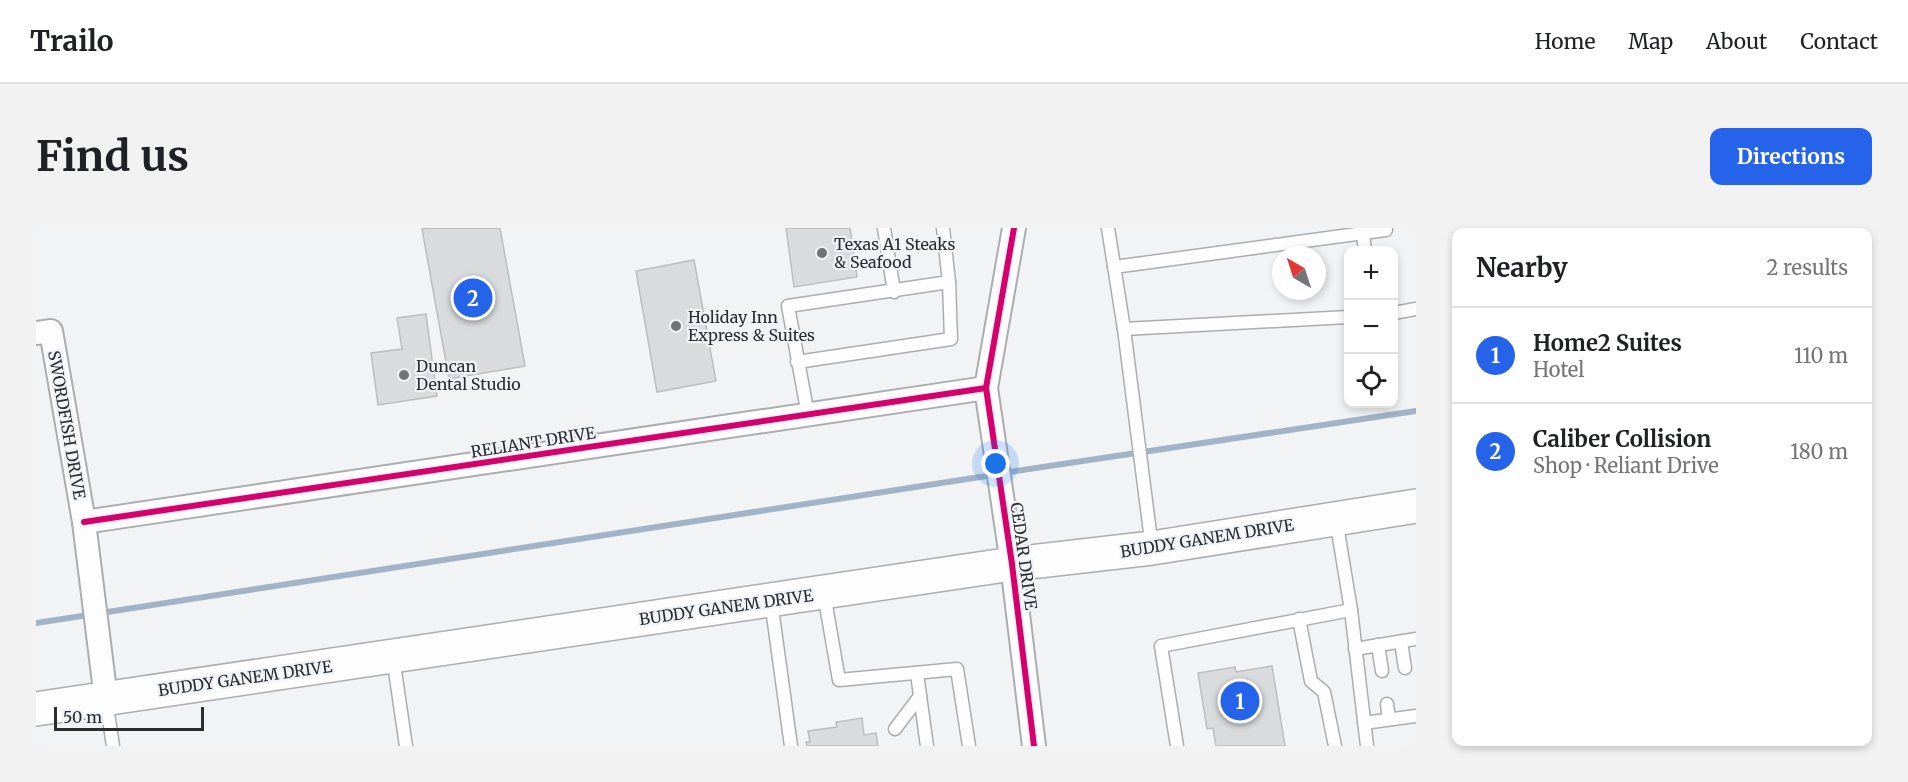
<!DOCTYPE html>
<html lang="en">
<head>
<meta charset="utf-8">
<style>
  :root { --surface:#fff; --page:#f2f2f2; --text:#202124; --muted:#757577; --line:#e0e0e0; --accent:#2563eb }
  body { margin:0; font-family:Merriweather,serif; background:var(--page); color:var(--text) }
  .controls { position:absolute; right:18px; top:18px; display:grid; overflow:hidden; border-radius:12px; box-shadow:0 3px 9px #0003 }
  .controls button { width:54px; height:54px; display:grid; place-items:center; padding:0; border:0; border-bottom:2px solid var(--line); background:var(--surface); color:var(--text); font:30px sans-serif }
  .compass { position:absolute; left:1236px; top:18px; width:54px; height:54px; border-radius:50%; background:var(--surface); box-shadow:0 3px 9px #0003; rotate:321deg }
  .scale { position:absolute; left:18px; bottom:15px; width:150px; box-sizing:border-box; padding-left:6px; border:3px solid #2a2c2d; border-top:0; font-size:16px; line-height:21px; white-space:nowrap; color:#2a2c2d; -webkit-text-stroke:4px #eff2f7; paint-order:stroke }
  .you { position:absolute; left:960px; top:236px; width:21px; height:21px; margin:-15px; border:4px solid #fff; border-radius:50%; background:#1a73e8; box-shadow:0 0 0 9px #1a73e833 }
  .badge { display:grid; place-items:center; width:39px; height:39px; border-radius:50%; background:var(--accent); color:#fff; font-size:20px; font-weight:700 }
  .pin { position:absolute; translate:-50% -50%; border:3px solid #fff; box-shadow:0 2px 6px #0006 }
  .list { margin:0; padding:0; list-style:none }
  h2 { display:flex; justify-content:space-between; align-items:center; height:78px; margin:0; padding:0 24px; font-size:26px }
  h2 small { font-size:20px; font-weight:400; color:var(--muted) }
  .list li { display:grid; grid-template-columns:39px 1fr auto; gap:18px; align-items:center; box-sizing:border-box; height:96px; padding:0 24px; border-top:2px solid var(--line) }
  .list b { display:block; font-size:22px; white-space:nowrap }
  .list p { margin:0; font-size:20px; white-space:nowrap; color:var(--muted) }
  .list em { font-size:20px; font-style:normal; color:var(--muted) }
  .icon { flex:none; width:33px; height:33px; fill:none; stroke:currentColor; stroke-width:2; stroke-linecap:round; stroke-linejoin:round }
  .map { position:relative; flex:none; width:1380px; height:518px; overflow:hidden; border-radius:12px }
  header { display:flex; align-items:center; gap:36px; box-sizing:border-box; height:84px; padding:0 30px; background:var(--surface); border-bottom:2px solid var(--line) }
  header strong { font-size:28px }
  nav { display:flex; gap:33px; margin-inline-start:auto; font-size:21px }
  .intro { display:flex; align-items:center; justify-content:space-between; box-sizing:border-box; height:144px; padding:0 36px }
  h1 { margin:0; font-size:42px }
  .button { padding:15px 27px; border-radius:12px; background:var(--accent); color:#fff; font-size:21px; font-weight:700 }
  main { display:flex; gap:36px; padding:0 36px }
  aside { flex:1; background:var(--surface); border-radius:12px; box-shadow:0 3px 9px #0003 }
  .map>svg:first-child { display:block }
</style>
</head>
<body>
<header>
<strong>Trailo</strong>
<nav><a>Home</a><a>Map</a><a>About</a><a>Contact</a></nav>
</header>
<div class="intro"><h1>Find us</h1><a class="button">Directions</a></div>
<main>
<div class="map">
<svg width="1380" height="518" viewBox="0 0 1380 518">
  <rect width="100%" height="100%" fill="#f1f3f5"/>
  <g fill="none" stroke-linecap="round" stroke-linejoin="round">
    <g stroke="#a2b3c7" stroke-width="6">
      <polyline points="967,245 1380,183"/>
      <polyline points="0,395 957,247"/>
    </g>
  </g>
  <g fill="#d9dbdd" stroke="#bcbdbf" stroke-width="1.5">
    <polygon points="394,0 464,0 489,138 413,151 386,1"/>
    <polygon points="750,0 814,0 821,49 758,59"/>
    <polygon points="658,32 680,153 621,164 600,43"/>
    <polygon points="390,86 401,168 342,177 335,125 366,121 361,90"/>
    <polygon points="1236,438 1249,518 1180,518 1177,500 1171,501 1162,445 1199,439 1200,444"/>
    <polygon points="826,490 828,507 840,505 842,518 771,518 770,514 774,514 772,503 801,499 800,494"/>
  </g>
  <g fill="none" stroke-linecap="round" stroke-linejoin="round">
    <g stroke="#abadaf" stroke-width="15">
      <g id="lane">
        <polyline points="848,0 858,64"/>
        <polyline points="1072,0 1088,101 1312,89"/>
        <polyline points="1326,0 1329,22"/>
        <polyline points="1078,39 1350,2"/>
        <polyline points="1358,85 1380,81"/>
        <polyline points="1088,101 1116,320"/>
        <polyline points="761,134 915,111 913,54"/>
        <polyline points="772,187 752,78 913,54 907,0"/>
        <polyline points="1300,291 1315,382 1331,518"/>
        <polyline points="788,366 803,452 921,441 933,518"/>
        <polyline points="735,373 755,518"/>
        <polyline points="1263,391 1275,453 1288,464 1299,518"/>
        <polyline points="1365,414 1369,440"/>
        <polyline points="1342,417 1346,443"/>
        <polyline points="1319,421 1380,411"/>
        <polyline points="357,429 370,518"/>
        <polyline points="881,446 891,518"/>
        <polyline points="70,472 77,518"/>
        <polyline points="1351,476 1353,491"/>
        <polyline points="1328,495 1380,488"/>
        <polyline points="859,501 884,468"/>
        <polyline points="1141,518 1125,418 1315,382"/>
      </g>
    </g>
    <g stroke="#abadaf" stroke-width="26">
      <g id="street">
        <polyline points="978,0 950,160 976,336 998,518"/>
        <polyline points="0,105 15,103 48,294 70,471"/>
        <polyline points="48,294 950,160"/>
      </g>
    </g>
    <g stroke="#abadaf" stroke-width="36">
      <polyline id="secondary" points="0,481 976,336 1116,320 1380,278"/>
    </g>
    <use href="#lane" stroke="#fdfdfe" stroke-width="12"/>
    <use href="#street" stroke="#fdfdfe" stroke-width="22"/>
    <use href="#secondary" stroke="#fdfdfe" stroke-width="33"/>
    <g stroke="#eff2f7" stroke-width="10">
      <g id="cycleway">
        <polyline points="978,0 950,160 976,336 998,518"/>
        <polyline points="48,294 950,160"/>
      </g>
    </g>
    <use href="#cycleway" stroke="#d6006c" stroke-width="6"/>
  </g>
  <g fill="#707273" stroke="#eff2f7" stroke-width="2">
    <circle cx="786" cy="25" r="6"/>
    <circle cx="640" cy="98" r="6"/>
    <circle cx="368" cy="147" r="6"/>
  </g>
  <g text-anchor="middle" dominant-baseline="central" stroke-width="4.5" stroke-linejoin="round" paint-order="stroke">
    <g font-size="16" fill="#2a2c2d" stroke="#eff2f7" text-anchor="start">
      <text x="798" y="16">Texas A1 Steaks<tspan x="798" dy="18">&amp; Seafood</tspan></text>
      <text x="652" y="89">Holiday Inn<tspan x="652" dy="18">Express &amp; Suites</tspan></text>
      <text x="380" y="138">Duncan<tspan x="380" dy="18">Dental Studio</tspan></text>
    </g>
    <g font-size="16" fill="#2a2c2d" stroke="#eff2f7">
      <text transform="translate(31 197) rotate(80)">SWORDFISH DRIVE</text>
      <text transform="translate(497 214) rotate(-9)">RELIANT DRIVE</text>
      <text transform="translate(1171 310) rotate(-9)">BUDDY GANEM DRIVE</text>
      <text transform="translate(988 328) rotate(82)">CEDAR DRIVE</text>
      <text transform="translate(690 379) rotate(-8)">BUDDY GANEM DRIVE</text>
      <text transform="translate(209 450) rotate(-8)">BUDDY GANEM DRIVE</text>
    </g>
  </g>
</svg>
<div class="controls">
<button>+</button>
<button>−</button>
<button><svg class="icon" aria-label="locate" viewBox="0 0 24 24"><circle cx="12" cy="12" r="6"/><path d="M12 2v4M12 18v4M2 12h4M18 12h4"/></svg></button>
</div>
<svg class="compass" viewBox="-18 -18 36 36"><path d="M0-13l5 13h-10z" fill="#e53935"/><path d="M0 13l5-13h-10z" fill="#757577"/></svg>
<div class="scale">50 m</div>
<div class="you"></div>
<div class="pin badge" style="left:1204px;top:473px">1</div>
<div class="pin badge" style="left:437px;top:70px">2</div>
</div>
<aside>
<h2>Nearby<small>2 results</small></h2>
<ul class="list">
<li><span class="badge">1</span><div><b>Home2 Suites</b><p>Hotel</p></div><em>110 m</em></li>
<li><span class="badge">2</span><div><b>Caliber Collision</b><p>Shop · Reliant Drive</p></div><em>180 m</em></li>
</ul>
</aside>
</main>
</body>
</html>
